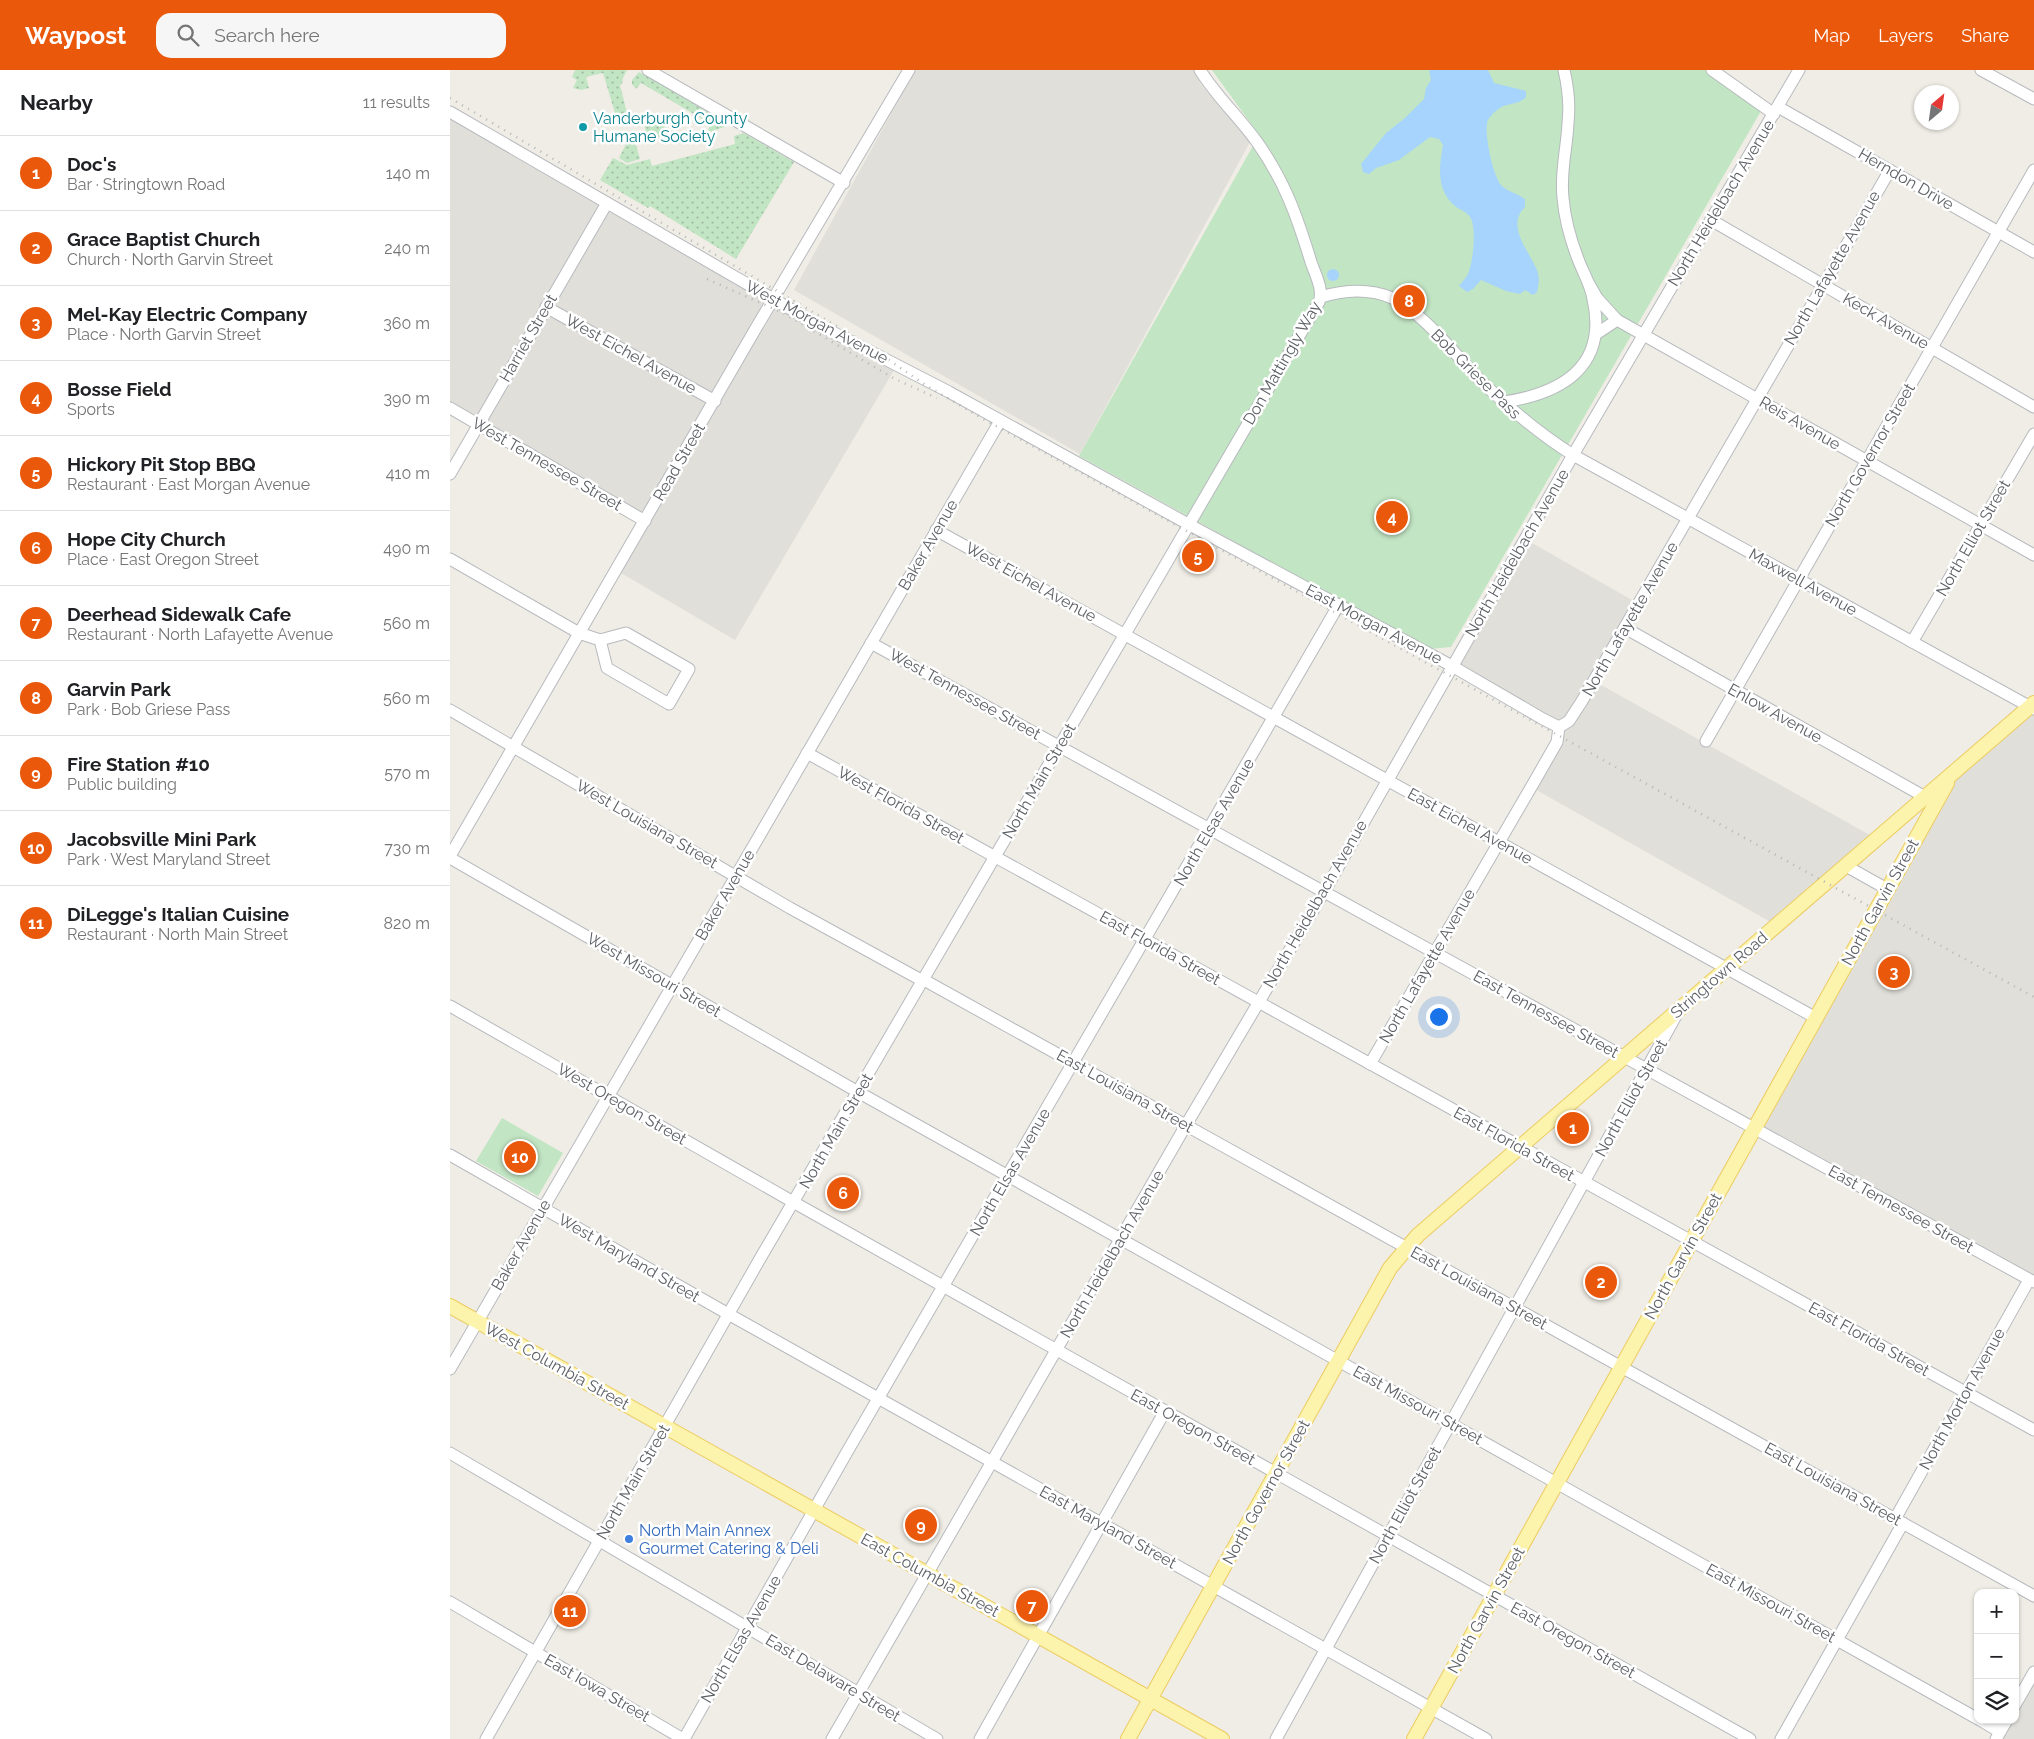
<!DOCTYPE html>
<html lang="en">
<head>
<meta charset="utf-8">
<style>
  :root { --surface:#fff; --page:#f6f6f6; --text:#202124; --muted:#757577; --line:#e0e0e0; --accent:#ea580c }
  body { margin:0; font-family:Raleway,sans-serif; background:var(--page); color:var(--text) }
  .controls { position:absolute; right:15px; bottom:15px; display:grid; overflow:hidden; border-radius:10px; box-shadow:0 1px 4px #0004 }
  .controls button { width:45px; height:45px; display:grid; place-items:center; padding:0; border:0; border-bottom:1px solid var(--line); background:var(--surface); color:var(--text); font:25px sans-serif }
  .compass { position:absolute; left:1464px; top:15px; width:45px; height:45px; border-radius:50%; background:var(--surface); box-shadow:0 1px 4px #0004; rotate:29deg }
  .you { position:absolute; left:988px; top:946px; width:18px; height:18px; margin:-12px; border:4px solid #fff; border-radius:50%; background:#1a73e8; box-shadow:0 0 0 8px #1a73e833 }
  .badge { display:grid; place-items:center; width:32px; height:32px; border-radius:50%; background:var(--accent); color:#fff; font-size:16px; font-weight:700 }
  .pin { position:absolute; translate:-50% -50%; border:2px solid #fff; box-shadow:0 1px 5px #0006 }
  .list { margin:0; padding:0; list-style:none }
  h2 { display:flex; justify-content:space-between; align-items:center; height:65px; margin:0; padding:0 20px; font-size:21px }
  h2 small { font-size:16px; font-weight:400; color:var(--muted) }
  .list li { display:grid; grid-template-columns:32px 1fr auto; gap:15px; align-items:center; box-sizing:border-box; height:75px; padding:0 20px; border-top:1px solid var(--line) }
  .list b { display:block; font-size:19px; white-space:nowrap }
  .list p { margin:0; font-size:16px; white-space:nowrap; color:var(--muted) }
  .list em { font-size:16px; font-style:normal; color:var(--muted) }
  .icon { flex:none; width:28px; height:28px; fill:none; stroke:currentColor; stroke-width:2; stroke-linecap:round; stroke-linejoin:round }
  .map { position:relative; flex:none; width:1584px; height:1669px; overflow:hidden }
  header { display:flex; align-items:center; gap:30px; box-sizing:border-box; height:70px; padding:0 25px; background:var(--accent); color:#fff }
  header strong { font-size:24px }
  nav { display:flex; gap:28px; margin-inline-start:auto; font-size:18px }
  .search { width:350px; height:45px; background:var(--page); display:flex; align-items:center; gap:12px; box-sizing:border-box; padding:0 18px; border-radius:15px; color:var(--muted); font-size:19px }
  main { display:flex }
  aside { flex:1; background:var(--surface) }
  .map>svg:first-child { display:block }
</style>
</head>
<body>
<header>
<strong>Waypost</strong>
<div class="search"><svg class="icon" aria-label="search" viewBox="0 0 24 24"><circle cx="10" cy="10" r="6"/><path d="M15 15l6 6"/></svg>Search here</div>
<nav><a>Map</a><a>Layers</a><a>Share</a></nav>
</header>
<main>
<aside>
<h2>Nearby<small>11 results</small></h2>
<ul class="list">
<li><span class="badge">1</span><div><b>Doc's</b><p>Bar · Stringtown Road</p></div><em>140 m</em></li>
<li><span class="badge">2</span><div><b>Grace Baptist Church</b><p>Church · North Garvin Street</p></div><em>240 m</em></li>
<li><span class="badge">3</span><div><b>Mel-Kay Electric Company</b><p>Place · North Garvin Street</p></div><em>360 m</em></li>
<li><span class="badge">4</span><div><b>Bosse Field</b><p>Sports</p></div><em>390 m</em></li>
<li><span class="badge">5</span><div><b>Hickory Pit Stop BBQ</b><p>Restaurant · East Morgan Avenue</p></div><em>410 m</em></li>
<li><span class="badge">6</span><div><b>Hope City Church</b><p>Place · East Oregon Street</p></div><em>490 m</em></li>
<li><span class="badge">7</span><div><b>Deerhead Sidewalk Cafe</b><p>Restaurant · North Lafayette Avenue</p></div><em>560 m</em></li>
<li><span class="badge">8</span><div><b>Garvin Park</b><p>Park · Bob Griese Pass</p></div><em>560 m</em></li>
<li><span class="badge">9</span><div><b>Fire Station #10</b><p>Public building</p></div><em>570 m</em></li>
<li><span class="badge">10</span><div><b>Jacobsville Mini Park</b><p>Park · West Maryland Street</p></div><em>730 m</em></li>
<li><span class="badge">11</span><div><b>DiLegge's Italian Cuisine</b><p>Restaurant · North Main Street</p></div><em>820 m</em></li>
</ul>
</aside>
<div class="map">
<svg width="1584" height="1669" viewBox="0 0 1584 1669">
  <defs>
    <pattern id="grass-dots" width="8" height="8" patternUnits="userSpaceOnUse" patternTransform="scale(1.25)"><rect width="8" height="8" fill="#c2e5c4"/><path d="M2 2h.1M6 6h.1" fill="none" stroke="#a1bda3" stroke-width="1.8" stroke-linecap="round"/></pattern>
  </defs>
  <rect width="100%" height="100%" fill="#efede5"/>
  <g fill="#e0dfd9">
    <polygon points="465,0 744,0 751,15 800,72 630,384 344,220"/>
    <polygon points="0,42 447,295 285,570 166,500 195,451 0,337"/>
    <polygon points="1075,469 1189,534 1144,611 1427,769 1326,855 1081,717 1109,657 1002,596"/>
    <polygon points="1584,639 1584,1212 1304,1058 1419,836 1503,704"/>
    <polygon points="1584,1607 1584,1669 1549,1669 1559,1650 1565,1650 1565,1640"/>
  </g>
  <g fill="url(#grass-dots)">
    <polygon points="125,0 177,0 173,8 172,14 170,15 179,51 168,53 153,3 136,7 139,18 131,20 123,18 127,10 122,7"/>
    <polygon points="189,2 277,53 277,56 260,62 258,60 261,54 191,13 186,19 182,14 182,10"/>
    <polygon points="192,44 223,61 224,63 198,70"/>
    <polygon points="167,63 186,75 190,89 177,93 169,88 176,74 165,67"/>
    <polygon points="294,63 344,92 286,189 200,136 198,138 150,110 163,88 177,95 200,89 202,96 285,74 284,66"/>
  </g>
  <g fill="#c2e5c4">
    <polygon points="762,0 1257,0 1311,41 1001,577 979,579 629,386 809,65"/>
    <polygon points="52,1048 113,1083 88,1126 26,1091"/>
  </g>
  <g fill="#a7d4fc">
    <path d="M 979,0 L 1038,0 L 1044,13 L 1076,21 L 1076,27 C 1068,36 1055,32 1046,41 C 1043,43 1040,47 1038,50 C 1033,60 1043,108 1052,116 C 1057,121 1068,124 1075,129 L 1075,137 C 1056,155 1078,180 1086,198 C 1090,206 1089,214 1087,222 L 1083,225 L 1075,220 L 1070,224 L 1056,221 L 1031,210 L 1023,219 L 1017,222 L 1009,216 C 1012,212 1016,208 1018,204 C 1023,193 1027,157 1020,147 C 1016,141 1010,140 1005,136 C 986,120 989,97 993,75 L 989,69 L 980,67 L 949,90 L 926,98 L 919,104 L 913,102 L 911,94 L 936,63 L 955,48 L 974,29 L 976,18 L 981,10 Z"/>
    <circle cx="883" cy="205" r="6"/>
  </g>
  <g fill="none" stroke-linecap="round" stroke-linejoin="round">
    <g stroke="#b7babe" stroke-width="13">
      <g id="minor">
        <polyline points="198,0 394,113"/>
        <polyline points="1262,0 1324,44"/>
        <polyline points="1531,0 1584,29"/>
        <polyline points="1328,37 1584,182"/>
        <polyline points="0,42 363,252 499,322 738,454 1002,596 1093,649 1109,657"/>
        <polyline points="1261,150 1584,337"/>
        <polyline points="1139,214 1147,228 1167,250 1584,485"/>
        <path d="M 871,227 C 895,220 918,218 942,228 C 973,242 1007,287 1031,311 C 1061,340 1088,363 1123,385 L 1584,639"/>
        <polyline points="96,237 265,331"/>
        <polyline points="1146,264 1167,250"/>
        <path d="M 1054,332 C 1113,323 1158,296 1143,229 C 1141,216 1135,206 1130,194 C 1121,172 1115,151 1113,128 C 1110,102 1117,78 1118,53 C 1120,35 1118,17 1114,0"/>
        <polyline points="0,338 195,451"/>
        <polyline points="0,404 157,133"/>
        <polyline points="486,460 1366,948"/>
        <polyline points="0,489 129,563 150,570 176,563 239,599 219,634 157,598 150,570"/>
        <polyline points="1175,558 1475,727"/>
        <polyline points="1462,572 1584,364"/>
        <polyline points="421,573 1584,1212"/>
        <polyline points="0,640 340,838 473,911"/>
        <polyline points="1109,657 1119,651 1132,631 1440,100"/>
        <polyline points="1256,671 1584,100"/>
        <polyline points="357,683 1584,1360"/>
        <polyline points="0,786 306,258 459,0"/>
        <polyline points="0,788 408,1022 1528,1649"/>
        <polyline points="1396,796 1437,819"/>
        <polyline points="474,910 1584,1526"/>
        <polyline points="0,936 352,1137 1300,1669"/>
        <polyline points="920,994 1087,707 1107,672 1109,657"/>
        <polyline points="0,1085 280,1245 1036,1669"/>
        <polyline points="0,1299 550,351"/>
        <polyline points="0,1383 487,1669"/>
        <polyline points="1445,1449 1579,1210"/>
        <polyline points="0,1532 233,1669"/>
        <polyline points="1565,1635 1584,1602"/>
        <polyline points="1530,1650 1550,1662"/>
        <path d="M 36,1669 L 311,1187 L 869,232 C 874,220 865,204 861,192 C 847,146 835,112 807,72 C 789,47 766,26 750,0"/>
        <polyline points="234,1669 397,1382 888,536"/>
        <polyline points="382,1669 736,1055 874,822 1123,385 1349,0"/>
        <polyline points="530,1669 715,1341"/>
        <polyline points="826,1669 1228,942"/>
        <polyline points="1331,1669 1453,1453"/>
        <polyline points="1546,1669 1557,1650"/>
      </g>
    </g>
    <g stroke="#edcc60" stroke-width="16">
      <g id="major">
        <polyline points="0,1236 772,1669"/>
        <polyline points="678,1669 940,1198 968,1165 1584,633"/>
        <polyline points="964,1669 1497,713"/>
      </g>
    </g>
    <use href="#minor" stroke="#fff" stroke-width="11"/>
    <use href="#major" stroke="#fcf3ac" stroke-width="14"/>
    <g stroke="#b5b6b6" stroke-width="2.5" stroke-dasharray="1 6" stroke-linecap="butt">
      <polyline points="0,28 405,267 477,316 535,350 1584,927"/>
      <polyline points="257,209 333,243 445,309 487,328"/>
    </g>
  </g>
  <circle fill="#0f9aa8" stroke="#fff" stroke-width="2" cx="133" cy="57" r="5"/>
  <circle fill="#3f7fe0" stroke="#fff" stroke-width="2" cx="179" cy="1469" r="5"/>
  <g text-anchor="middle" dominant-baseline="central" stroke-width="5" stroke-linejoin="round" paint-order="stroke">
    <g font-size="16" fill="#0d838f" stroke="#fff" text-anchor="start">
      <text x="143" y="48">Vanderburgh County<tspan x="143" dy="18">Humane Society</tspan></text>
    </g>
    <g font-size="16" fill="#5d6065" stroke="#fff">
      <text transform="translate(1456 109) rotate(30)">Herndon Drive</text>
      <text transform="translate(1271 133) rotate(-59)">North Heidelbach Avenue</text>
      <text transform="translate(1382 198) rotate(-60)">North Lafayette Avenue</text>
      <text transform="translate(1436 251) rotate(30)">Keck Avenue</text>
      <text transform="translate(367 252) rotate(28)">West Morgan Avenue</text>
      <text transform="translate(78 268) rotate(-60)">Harriet Street</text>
      <text transform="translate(181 284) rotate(29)">West Eichel Avenue</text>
      <text transform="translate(832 293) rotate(-60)">Don Mattingly Way</text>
      <text transform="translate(1026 304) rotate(45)">Bob Griese Pass</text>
      <text transform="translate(1350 353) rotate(30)">Reis Avenue</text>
      <text transform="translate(1420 385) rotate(-60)">North Governor Street</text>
      <text transform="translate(229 392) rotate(-60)">Read Street</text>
      <text transform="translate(97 394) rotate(30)">West Tennessee Street</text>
      <text transform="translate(1523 468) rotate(-60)">North Elliot Street</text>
      <text transform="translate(478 475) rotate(-60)">Baker Avenue</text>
      <text transform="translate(1067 483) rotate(-60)">North Heidelbach Avenue</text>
      <text transform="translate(581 512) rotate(29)">West Eichel Avenue</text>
      <text transform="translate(1353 512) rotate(29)">Maxwell Avenue</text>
      <text transform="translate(1180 549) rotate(-60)">North Lafayette Avenue</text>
      <text transform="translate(924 554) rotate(28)">East Morgan Avenue</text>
      <text transform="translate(515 624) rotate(29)">West Tennessee Street</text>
      <text transform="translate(1325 643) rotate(29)">Enlow Avenue</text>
      <text transform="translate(589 711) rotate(-60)">North Main Street</text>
      <text transform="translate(451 735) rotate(29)">West Florida Street</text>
      <text transform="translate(764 752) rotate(-60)">North Elsas Avenue</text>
      <text transform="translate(197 754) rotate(30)">West Louisiana Street</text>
      <text transform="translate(1020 756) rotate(29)">East Eichel Avenue</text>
      <text transform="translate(275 825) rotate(-60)">Baker Avenue</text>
      <text transform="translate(1430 832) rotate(-61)">North Garvin Street</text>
      <text transform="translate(865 834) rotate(-60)">North Heidelbach Avenue</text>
      <text transform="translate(710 878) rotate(29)">East Florida Street</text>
      <text transform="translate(977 896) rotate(-60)">North Lafayette Avenue</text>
      <text transform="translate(204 905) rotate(30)">West Missouri Street</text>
      <text transform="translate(1269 905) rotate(-41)">Stringtown Road</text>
      <text transform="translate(1096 944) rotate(29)">East Tennessee Street</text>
      <text transform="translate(675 1021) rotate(29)">East Louisiana Street</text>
      <text transform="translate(1181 1028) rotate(-61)">North Elliot Street</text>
      <text transform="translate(172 1034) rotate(30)">West Oregon Street</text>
      <text transform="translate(386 1061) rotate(-60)">North Main Street</text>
      <text transform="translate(1064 1074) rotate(29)">East Florida Street</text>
      <text transform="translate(560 1102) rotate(-60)">North Elsas Avenue</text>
      <text transform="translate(1451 1139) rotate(29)">East Tennessee Street</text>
      <text transform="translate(71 1175) rotate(-60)">Baker Avenue</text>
      <text transform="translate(662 1184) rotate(-60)">North Heidelbach Avenue</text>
      <text transform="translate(1233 1186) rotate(-61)">North Garvin Street</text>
      <text transform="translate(179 1188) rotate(30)">West Maryland Street</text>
      <text transform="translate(1029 1218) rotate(29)">East Louisiana Street</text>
      <text transform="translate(1419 1269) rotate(29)">East Florida Street</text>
      <text transform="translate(107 1296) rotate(29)">West Columbia Street</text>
      <text transform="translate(1512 1329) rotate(-61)">North Morton Avenue</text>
      <text transform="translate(968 1335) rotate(29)">East Missouri Street</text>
      <text transform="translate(743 1357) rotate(29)">East Oregon Street</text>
      <text transform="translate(183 1412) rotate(-60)">North Main Street</text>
      <text transform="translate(1383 1414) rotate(29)">East Louisiana Street</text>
      <text transform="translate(816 1422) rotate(-61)">North Governor Street</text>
      <text transform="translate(955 1435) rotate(-61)">North Elliot Street</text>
      <text transform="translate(658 1457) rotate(29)">East Maryland Street</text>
      <text transform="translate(480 1505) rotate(29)">East Columbia Street</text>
      <text transform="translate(1321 1533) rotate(29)">East Missouri Street</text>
      <text transform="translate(1036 1540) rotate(-61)">North Garvin Street</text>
      <text transform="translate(291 1569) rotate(-60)">North Elsas Avenue</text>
      <text transform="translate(1123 1570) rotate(29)">East Oregon Street</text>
      <text transform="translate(383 1608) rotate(31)">East Delaware Street</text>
      <text transform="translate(147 1618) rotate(30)">East Iowa Street</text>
    </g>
    <g font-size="16" fill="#366cbe" stroke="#fff" text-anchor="start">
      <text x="189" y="1460">North Main Annex<tspan x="189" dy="18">Gourmet Catering &amp; Deli</tspan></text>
    </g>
  </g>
</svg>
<div class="controls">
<button>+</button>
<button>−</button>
<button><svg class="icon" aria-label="layers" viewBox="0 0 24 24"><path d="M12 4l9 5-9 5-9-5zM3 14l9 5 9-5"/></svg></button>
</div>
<svg class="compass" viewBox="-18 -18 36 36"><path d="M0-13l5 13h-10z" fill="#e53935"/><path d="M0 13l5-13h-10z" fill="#757577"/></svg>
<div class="you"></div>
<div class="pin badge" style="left:1123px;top:1058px">1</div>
<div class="pin badge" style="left:1151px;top:1212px">2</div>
<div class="pin badge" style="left:1444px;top:902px">3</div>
<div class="pin badge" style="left:942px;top:447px">4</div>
<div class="pin badge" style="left:748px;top:486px">5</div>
<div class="pin badge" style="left:393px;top:1123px">6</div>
<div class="pin badge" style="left:582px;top:1536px">7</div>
<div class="pin badge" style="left:959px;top:231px">8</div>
<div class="pin badge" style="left:471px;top:1455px">9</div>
<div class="pin badge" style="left:70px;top:1087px">10</div>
<div class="pin badge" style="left:120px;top:1541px">11</div>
</div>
</main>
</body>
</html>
